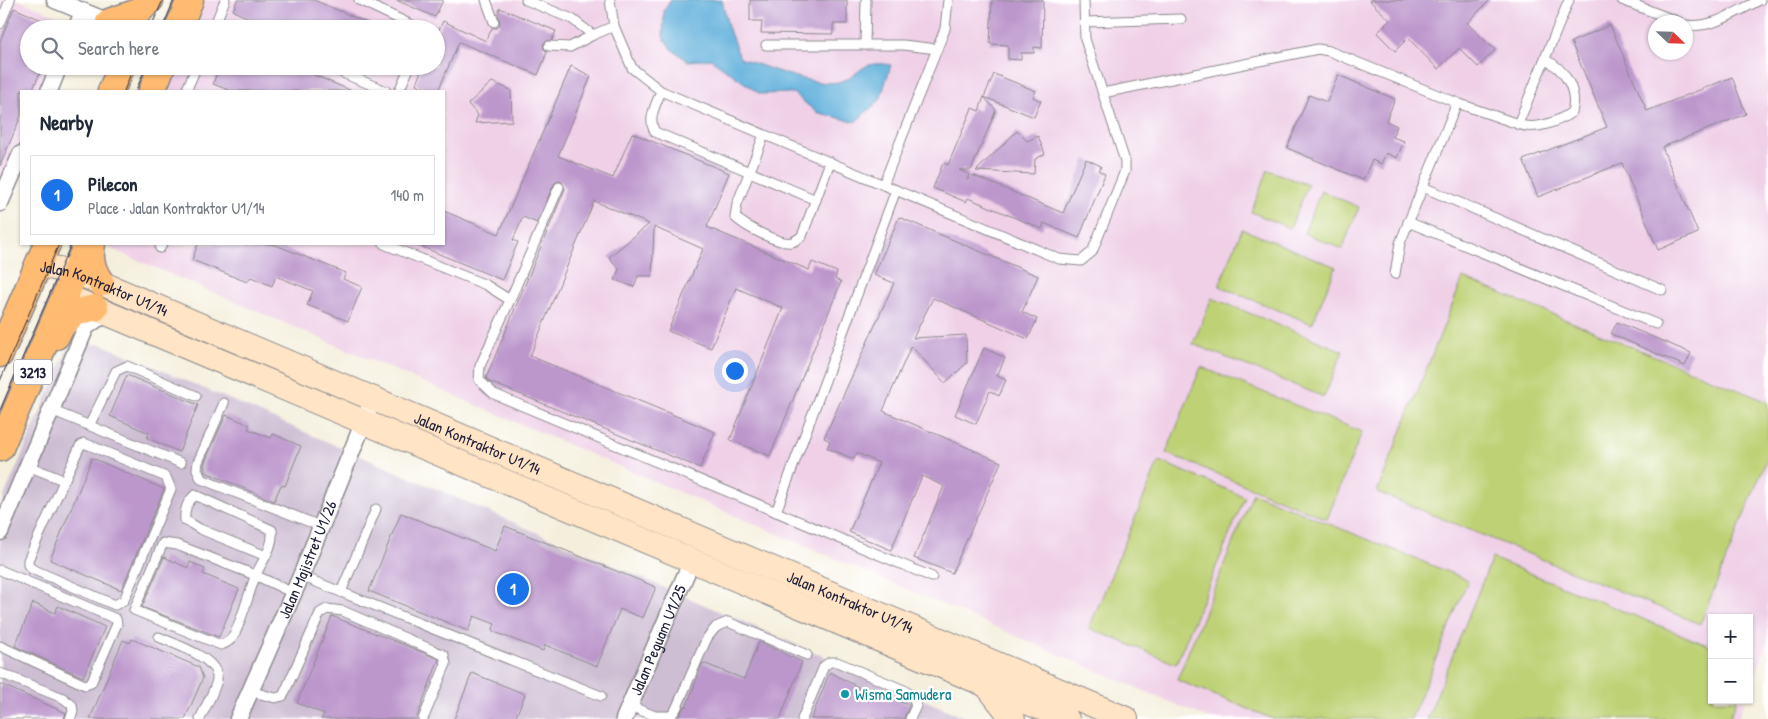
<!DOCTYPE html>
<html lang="en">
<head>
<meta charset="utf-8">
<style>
  :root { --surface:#fff; --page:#f6f6f7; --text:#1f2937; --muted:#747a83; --line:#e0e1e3; --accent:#1a73e8 }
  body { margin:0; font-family:"Patrick Hand",sans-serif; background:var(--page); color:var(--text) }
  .controls { position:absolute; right:15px; bottom:15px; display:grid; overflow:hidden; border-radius:0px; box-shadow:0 1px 4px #0004 }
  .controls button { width:45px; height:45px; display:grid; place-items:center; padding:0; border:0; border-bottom:1px solid var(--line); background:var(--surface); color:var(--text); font:25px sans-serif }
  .compass { position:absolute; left:1648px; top:15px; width:45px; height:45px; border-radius:50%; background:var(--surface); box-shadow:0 1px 4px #0004; rotate:113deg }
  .you { position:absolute; left:734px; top:370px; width:18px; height:18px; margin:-12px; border:4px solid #fff; border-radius:50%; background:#1a73e8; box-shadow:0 0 0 8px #1a73e833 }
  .badge { display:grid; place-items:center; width:32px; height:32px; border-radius:50%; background:var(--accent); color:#fff; font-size:16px; font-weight:700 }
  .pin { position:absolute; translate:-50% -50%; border:2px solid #fff; box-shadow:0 1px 5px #0006 }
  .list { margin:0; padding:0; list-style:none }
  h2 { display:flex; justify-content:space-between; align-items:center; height:65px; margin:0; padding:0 20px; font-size:21px }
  h2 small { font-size:16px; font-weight:400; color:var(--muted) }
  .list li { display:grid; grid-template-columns:32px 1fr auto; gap:15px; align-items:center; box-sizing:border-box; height:80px; margin:0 10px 10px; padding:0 10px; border:1px solid var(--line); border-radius:0px }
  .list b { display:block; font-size:19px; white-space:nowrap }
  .list p { margin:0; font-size:16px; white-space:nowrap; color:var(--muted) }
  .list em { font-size:16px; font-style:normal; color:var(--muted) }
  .icon { flex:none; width:28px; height:28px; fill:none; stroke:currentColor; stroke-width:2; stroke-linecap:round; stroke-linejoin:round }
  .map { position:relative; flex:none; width:1768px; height:719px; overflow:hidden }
  .search { position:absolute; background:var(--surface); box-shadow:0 1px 4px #0004; left:20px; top:20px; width:425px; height:55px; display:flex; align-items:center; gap:12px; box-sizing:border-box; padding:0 18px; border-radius:28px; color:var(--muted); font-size:19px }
  .panel { position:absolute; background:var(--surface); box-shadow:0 1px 4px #0004; left:20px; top:90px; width:425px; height:155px; border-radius:0px }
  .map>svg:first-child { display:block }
</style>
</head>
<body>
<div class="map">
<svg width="1768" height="719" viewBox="0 0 1768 719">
  <rect width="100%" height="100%" fill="#fff"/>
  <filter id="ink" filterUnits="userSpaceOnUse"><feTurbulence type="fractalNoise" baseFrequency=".02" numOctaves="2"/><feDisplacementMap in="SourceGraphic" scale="10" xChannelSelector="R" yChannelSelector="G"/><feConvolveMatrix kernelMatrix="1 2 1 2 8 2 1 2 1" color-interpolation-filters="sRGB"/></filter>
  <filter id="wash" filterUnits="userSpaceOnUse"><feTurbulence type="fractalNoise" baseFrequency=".0096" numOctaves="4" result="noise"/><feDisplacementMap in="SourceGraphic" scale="20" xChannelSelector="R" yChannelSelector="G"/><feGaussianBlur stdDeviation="1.12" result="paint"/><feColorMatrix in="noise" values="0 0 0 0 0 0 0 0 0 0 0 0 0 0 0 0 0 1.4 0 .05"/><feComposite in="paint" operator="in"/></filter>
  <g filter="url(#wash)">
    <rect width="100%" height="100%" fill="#f4efdc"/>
    <g fill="#efd0e7" fill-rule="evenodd">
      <polygon points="0,0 18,0 71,21 67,29 29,29 29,66 52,66 41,91 21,91 21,138 0,188"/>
      <path d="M 206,0 L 1768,0 L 1768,643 L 1749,690 L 1749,618 L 1712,618 L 1712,700 L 1745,700 L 1738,719 L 1210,719 L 102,245 L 444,244 L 444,91 L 167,91 L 178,66 L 436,66 L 436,29 L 194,29 ZM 1656,22 L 1686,22 L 1686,52 L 1656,52 Z"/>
    </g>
    <polygon fill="#cdbed3" points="101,344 968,719 0,719 0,506 69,345"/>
    <g fill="#bed175" stroke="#707a58">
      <polygon points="1268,170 1308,185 1290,228 1251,212"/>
      <polygon points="1321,191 1359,207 1342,249 1304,233"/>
      <polygon points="1242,229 1336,267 1312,324 1219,286"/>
      <polygon points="1463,278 1768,402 1768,456 1700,624 1377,492"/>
      <polygon points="1212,298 1343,351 1324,397 1193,344"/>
      <polygon points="1201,367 1362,432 1327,519 1166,453"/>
      <polygon points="1159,461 1245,497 1176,664 1089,628"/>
      <polygon points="1253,493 1468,580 1411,719 1273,719 1177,680"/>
      <polygon points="1492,558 1712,647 1712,700 1737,700 1729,719 1427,719"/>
    </g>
    <path fill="#62b1dc" stroke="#426a8c" d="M 671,0 L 722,0 L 728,27 L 740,58 C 764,66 814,87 838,82 C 863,76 858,59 891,65 L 880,100 L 855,122 L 816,112 L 793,93 L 760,94 L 711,59 L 688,61 L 671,49 L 663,36 L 664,11 Z"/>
    <g id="blocks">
      <g fill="#bc97cc">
        <polygon points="237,0 314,0 382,29 275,29 233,11"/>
        <polygon points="396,0 443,0 435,17"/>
        <polygon points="750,0 847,0 847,24 833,24 833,34 761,33 762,21 750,21"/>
        <polygon points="992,0 1043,0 1042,48 1034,47 1034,53 1021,53 1021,60 1008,59 1008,45 990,44"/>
        <polygon points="1369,0 1490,0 1467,23 1495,50 1478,67 1459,48 1438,69 1408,38 1395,51 1377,33 1390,20"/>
        <polygon points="14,8 62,29 29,29 29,66 43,66 32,91 21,91 21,116 0,166 0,41"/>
        <polygon points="500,8 556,31 552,40 544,43 543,48 547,52 538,75 459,42 438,91 431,91 416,84 423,66 436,66 436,36 443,21 486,41 492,28 497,28 500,24 498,14"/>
        <polygon points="1610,25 1647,111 1732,77 1746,114 1662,147 1698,233 1658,250 1622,163 1538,197 1523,160 1607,127 1571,42"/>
        <polygon points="219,66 293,66 352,91 231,91 213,84"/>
        <polygon points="571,66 591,76 558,156 613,178 632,133 729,173 707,227 809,270 812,262 837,272 835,279 841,282 770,456 730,440 783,308 736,288 711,348 668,331 703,249 654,227 652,276 638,276 634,287 615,280 619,269 609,257 649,224 594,201 530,356 715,432 700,468 490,382 486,378 565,189 562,182 558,181 554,184 537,223 523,217 513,240 518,242 502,280 415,244 444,244 444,211 499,234"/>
        <polygon points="994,74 1036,91 1033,97 1041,101 1034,117 984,97"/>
        <polygon points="1338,75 1395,99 1386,121 1397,126 1392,137 1404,141 1397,158 1386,153 1381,164 1372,160 1363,180 1287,148 1309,95 1327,102"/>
        <polygon points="492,82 511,90 512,121 475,123 478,115 468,104"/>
        <polygon points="984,97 996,110 971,170 959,170 969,174 967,180 972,175 1063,213 1086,159 1101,166 1099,171 1105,174 1079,238 1044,223 1042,229 968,198 966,202 933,188 943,163 948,165 972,108 979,111"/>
        <polygon points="1017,131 1027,141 1038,136 1045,154 1035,159 1034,174 976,171"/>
        <polygon points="899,217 1038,276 1022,312 1037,319 1028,339 933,298 913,338 966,335 967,363 945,383 911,346 883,411 1001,462 952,573 914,558 944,486 922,476 891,550 849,532 879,463 857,453 854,459 827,448 830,441 824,438 894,283 874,275"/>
        <polygon points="198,244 273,244 346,273 343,279 362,287 348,321 307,305 313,291 276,276 272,286 251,277 247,282 192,260"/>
        <polygon points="1617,322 1691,353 1685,366 1611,334"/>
        <polygon points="984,348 1005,358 997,376 1006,380 999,396 990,391 976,424 955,415"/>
        <polygon points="127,375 198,405 179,452 147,438 149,433 110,416"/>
        <polygon points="226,415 250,425 248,429 271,438 273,434 301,446 285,486 281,485 274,501 205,472 204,464"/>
        <polygon points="92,458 164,489 121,590 50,560"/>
        <polygon points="401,513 495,551 505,526 656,587 643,618 620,609 597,666 545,645 543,651 492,631 495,624 474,616 468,631 369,591"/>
        <polygon points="164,557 188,568 190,562 205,569 203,574 239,589 219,637 142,607"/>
        <polygon points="33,603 55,613 58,606 105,627 83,677 15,646"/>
        <polygon points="332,616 439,659 416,719 321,719 324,714 297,703"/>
        <polygon points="132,639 199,667 203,678 185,719 90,719 123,640 130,643"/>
        <polygon points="759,642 802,662 780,719 678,719 684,706 686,707 703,663 744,679"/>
        <polygon points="830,672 878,698 891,699 909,705 904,719 811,719"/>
        <polygon points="472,673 525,694 515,719 454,719"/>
        <polygon points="0,684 66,713 64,719 0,719"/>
      </g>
    </g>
  </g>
  <g filter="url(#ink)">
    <use href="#blocks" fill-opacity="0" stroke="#8b888c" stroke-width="1"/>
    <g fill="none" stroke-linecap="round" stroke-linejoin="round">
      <g stroke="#8b888c" stroke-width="11">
        <g id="lane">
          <polyline points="359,0 420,29"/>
          <polyline points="486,0 494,22"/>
          <polyline points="526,0 572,19 593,35 614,26"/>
          <polyline points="610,0 614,26 632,68 661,91 1059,259 1081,261 1092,252 1125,171 1125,161 1085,39 1084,0"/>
          <polyline points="1622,0 1679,22"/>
          <polyline points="217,20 237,29"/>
          <polyline points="1085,22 1181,19"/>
          <polyline points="0,24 10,0"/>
          <path d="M 1686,25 C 1712,29 1737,11 1760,0"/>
          <polyline points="213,29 225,0"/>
          <polyline points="766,45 903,45 937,49"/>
          <polyline points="865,45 866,0"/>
          <polyline points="549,46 570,47 593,35"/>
          <polyline points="326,66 386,91"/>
          <polyline points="186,91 197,66"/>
          <polyline points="399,91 410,66"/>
          <path d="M 661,91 C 656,105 647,119 655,132 L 816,200"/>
          <polyline points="1103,93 1318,49 1329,51 1460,104 1518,124 1569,0"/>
          <path d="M 1518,124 C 1534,131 1558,122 1572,112 C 1578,91 1565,68 1545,60"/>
          <path d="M 764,135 L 737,204 L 735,217 C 744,226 780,245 792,242 C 796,241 799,238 802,236 L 830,162"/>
          <polyline points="883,185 945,29 948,0"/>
          <polyline points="1423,187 1662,290"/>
          <polyline points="1408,222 1656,324"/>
          <polyline points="384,244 486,285 510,300 480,366 479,380 494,394 932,577"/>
          <polyline points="160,248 162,244"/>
          <polyline points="1395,274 1400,243 1457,103"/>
          <polyline points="510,300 559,187"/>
          <polyline points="224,403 198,462 197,469 201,479 320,526"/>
          <polyline points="51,410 181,463"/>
          <polyline points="89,426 116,371 127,366 196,396"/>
          <polygon points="84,443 166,477 171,489 124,600 115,605 32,569 28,565 28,560 80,446"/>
          <polyline points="28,466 63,480"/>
          <polyline points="776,512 896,190"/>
          <path d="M 266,556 L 200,529 L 185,520 C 184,509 187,502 195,495 L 272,530 C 274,548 261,562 255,577 C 248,596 243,616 235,633 C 232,640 227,643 221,645 L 134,610 L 163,543 L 177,545 L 255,575 L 293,593"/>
          <polyline points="0,570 116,619 117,624 91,683 85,685 0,646"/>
          <polyline points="301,576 601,696"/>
          <polyline points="341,592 376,509"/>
          <path d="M 159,637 C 174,644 219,658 217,679 C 216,689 204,709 200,719"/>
          <polyline points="0,673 63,698 72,705 73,712 70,719"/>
          <polyline points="250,691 275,698 283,696 320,613 327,609 343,611 444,655 446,664 423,719"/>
          <polyline points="630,706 655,716 671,716 676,709 707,638 716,627 728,622 807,655"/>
          <polyline points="802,719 824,666 830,662 837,662 904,690 913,697 916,706 910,719"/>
        </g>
      </g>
      <g stroke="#8b888c" stroke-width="19">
        <g id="street">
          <polyline points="55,0 109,22"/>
          <polyline points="76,29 83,12"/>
          <polyline points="49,91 59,66"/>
          <polyline points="0,203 21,154"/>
          <polyline points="0,532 86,327 97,319 111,314"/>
          <path id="s1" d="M 238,719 L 301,576 L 373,399"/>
          <path id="s2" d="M 624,719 L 692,560"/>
        </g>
      </g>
      <g stroke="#8b888c" stroke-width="26">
        <g id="secondary">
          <path id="s3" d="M 37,265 L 75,272 L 1126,719"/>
          <polyline points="78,301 1067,719"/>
          <polyline points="988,687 1013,719"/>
        </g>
      </g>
      <g stroke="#8b888c" stroke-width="29">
        <g id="primary">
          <polyline points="113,29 109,22 138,12 150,0"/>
          <polyline points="178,29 190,0"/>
          <polyline points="111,91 122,66"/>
          <polyline points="152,91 162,66"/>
          <path d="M 92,244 C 89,260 92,269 101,283"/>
          <path d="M 56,336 C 66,317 74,311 95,308"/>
          <polyline points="0,354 47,244"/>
          <polyline points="0,448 87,244"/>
        </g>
      </g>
      <use href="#lane" stroke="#fff" stroke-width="9"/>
      <use href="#street" stroke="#fff" stroke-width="16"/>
      <use href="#secondary" stroke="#ffe4c6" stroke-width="24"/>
      <use href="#primary" stroke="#ffbb71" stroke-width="26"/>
      <g stroke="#22223b" stroke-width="1">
        <polyline points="150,29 163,0"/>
        <polyline points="162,29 174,0"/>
        <polyline points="124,91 134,66"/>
        <polyline points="136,91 146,66"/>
        <polyline points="0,381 59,244"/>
        <polyline points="0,410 71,244"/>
      </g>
    </g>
  </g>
  <circle fill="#0f9aa8" stroke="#fff" stroke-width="2" cx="845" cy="694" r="5"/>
  <g text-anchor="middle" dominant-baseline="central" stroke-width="4.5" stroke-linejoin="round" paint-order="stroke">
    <rect fill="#fff" stroke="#646476" stroke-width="1" x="14" y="359.5" width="38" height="25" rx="4"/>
    <g font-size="15" font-weight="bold" fill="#22223b">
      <text x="33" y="372">3213</text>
    </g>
    <g font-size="16" fill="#22223b" stroke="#fff">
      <text stroke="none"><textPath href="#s3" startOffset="71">Jalan Kontraktor U1/14</textPath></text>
      <text stroke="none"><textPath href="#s3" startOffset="476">Jalan Kontraktor U1/14</textPath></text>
      <text stroke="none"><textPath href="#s1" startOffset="174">Jalan Majistret U1/26</textPath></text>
      <text stroke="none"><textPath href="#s3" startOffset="881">Jalan Kontraktor U1/14</textPath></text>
      <text stroke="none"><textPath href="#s2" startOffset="86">Jalan Peguam U1/25</textPath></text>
    </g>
    <g font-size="16" fill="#0d838f" stroke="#fff" text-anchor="start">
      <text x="855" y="694">Wisma Samudera</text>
    </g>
  </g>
</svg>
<div class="controls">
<button>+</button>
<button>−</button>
</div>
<svg class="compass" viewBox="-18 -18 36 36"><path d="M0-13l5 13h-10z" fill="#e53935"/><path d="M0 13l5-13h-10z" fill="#747a83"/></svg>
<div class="you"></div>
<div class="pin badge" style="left:513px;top:589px">1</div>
<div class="search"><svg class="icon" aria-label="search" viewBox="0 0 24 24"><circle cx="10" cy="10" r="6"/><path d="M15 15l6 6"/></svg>Search here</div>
<section class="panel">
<h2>Nearby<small></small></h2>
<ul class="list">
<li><span class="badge">1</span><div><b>Pilecon</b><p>Place · Jalan Kontraktor U1/14</p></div><em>140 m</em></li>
</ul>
</section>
</div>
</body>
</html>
